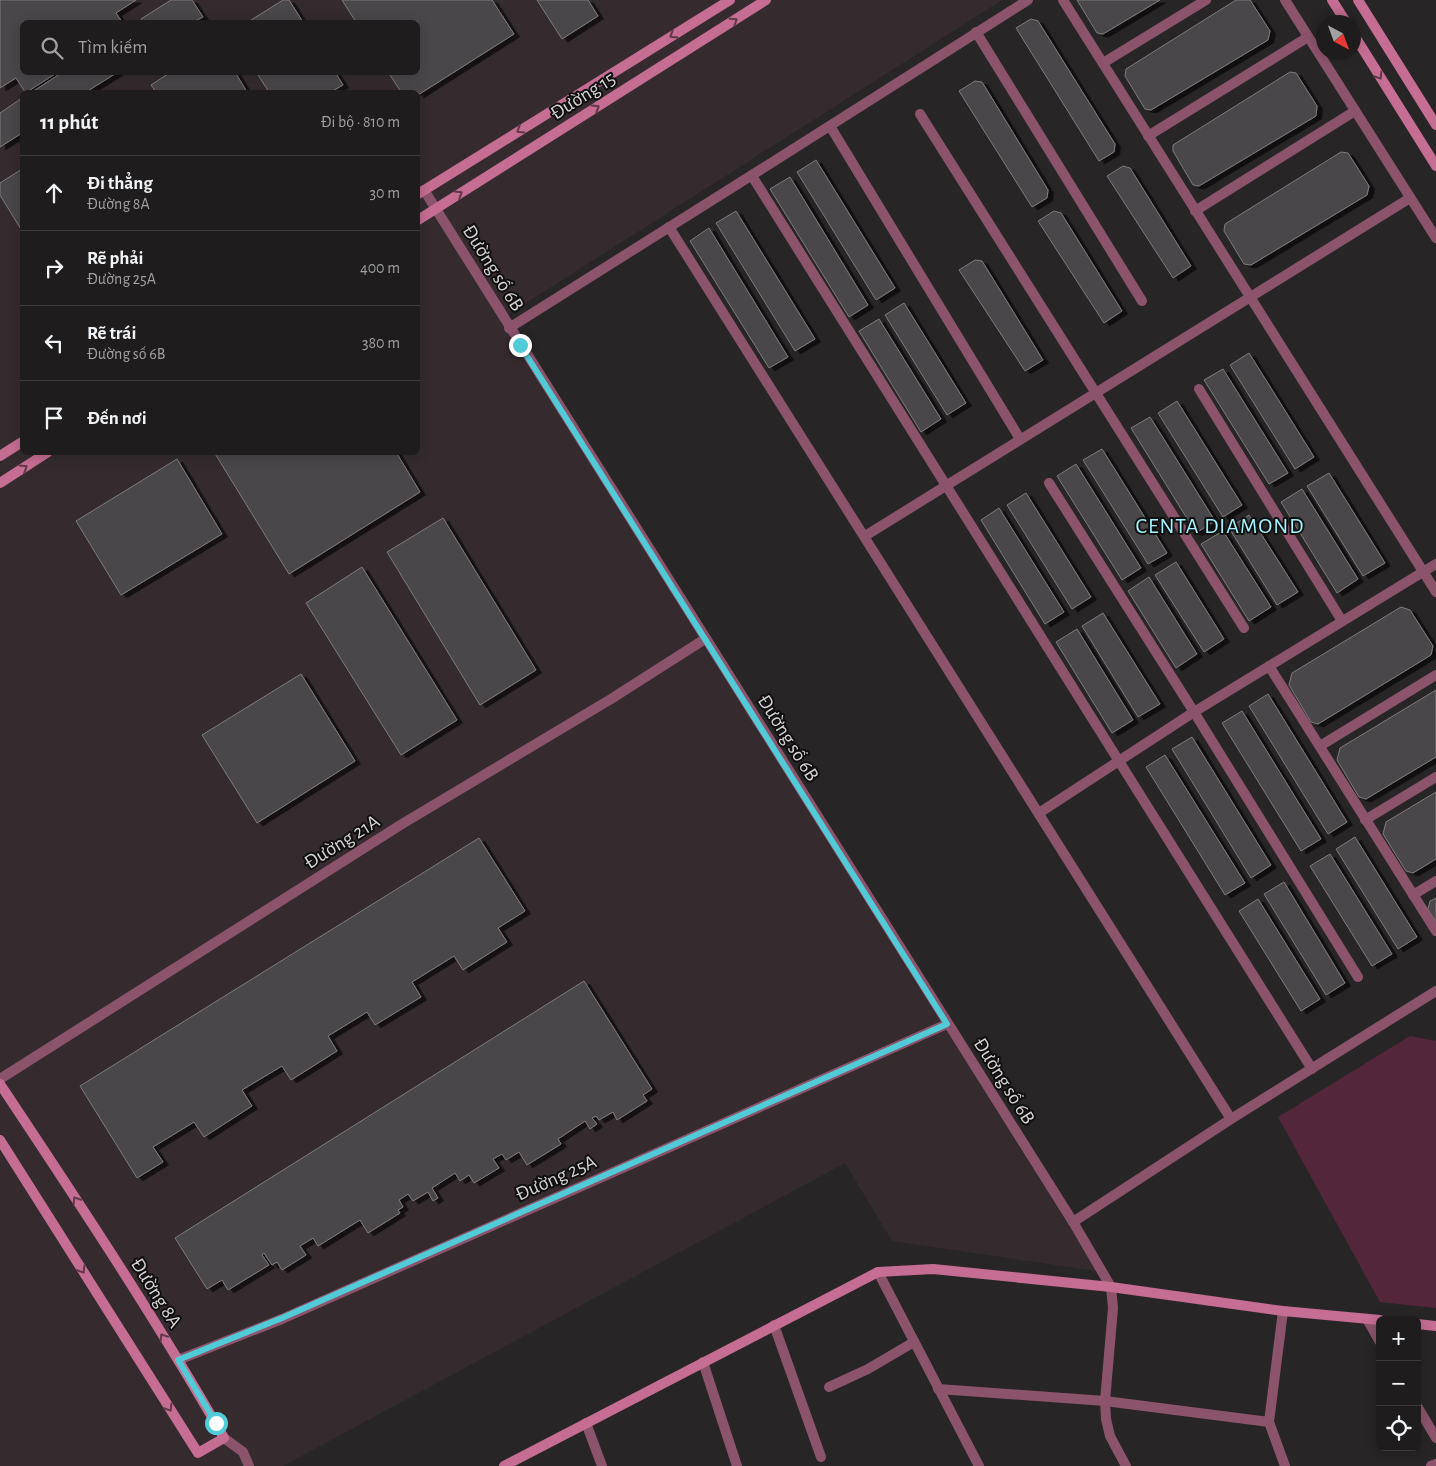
<!DOCTYPE html>
<html lang="vi">
<head>
<meta charset="utf-8">
<style>
  :root { --surface:#1e1c1c; --page:#2b2929; --text:#f1f3f6; --muted:#a1a1a3; --line:#3c3a3b }
  body { margin:0; font-family:"Alegreya Sans",sans-serif; background:var(--page); color:var(--text) }
  .controls { position:absolute; right:15px; bottom:15px; display:grid; overflow:hidden; border-radius:8px; box-shadow:0 2px 12px #0003 }
  .controls button { width:45px; height:45px; display:grid; place-items:center; padding:0; border:0; border-bottom:1px solid var(--line); background:var(--surface); color:var(--text); font:25px sans-serif }
  .compass { position:absolute; left:1316px; top:15px; width:45px; height:45px; border-radius:50%; background:var(--surface); box-shadow:0 2px 12px #0003; rotate:139deg }
  .stop { position:absolute; width:15px; height:15px; margin:-11px; border:4px solid #52cbd8; border-radius:50%; background:#fff }
  .stop.end { background:#52cbd8; border-color:#fff; box-shadow:0 1px 5px #0008 }
  .list { margin:0; padding:0; list-style:none }
  h2 { display:flex; justify-content:space-between; align-items:center; height:65px; margin:0; padding:0 20px; font-size:21px }
  h2 small { font-size:16px; font-weight:400; color:var(--muted) }
  .list li { display:grid; grid-template-columns:32px 1fr auto; gap:15px; align-items:center; box-sizing:border-box; height:75px; padding:0 20px; border-top:1px solid var(--line) }
  .list b { display:block; font-size:19px; white-space:nowrap }
  .list p { margin:0; font-size:16px; white-space:nowrap; color:var(--muted) }
  .list em { font-size:16px; font-style:normal; color:var(--muted) }
  .icon { flex:none; width:28px; height:28px; fill:none; stroke:currentColor; stroke-width:2; stroke-linecap:round; stroke-linejoin:round }
  .map { position:relative; flex:none; width:1436px; height:1466px; overflow:hidden }
  .search { position:absolute; background:var(--surface); box-shadow:0 2px 12px #0003; left:20px; top:20px; width:400px; height:55px; display:flex; align-items:center; gap:12px; box-sizing:border-box; padding:0 18px; border-radius:8px; color:var(--muted); font-size:19px }
  .panel { position:absolute; background:var(--surface); box-shadow:0 2px 12px #0003; left:20px; top:90px; width:400px; height:365px; border-radius:8px }
  .map>svg:first-child { display:block }
</style>
</head>
<body>
<div class="map">
<svg width="1436" height="1466" viewBox="0 0 1436 1466">
  <defs>
    <filter id="shadow"><feDropShadow dx="5.5" dy="3" stdDeviation="0" flood-color="#0009"/></filter>
  </defs>
  <rect width="100%" height="100%" fill="#282526"/>
  <path fill="#352b2f" fill-rule="evenodd" d="M 0,0 L 1002,0 L 501,319 L 1097,1271 L 892,1241 L 845,1163 L 283,1466 L 0,1466 ZM 22,22 L 418,22 L 418,72 L 22,72 ZM 22,92 L 418,92 L 418,452 L 22,452 Z"/>
  <polygon fill="#53263a" points="1410,1036 1436,1041 1436,1308 1380,1302 1278,1117"/>
  <g fill="#4a4748" stroke="#7e7b7c" filter="url(#shadow)">
    <polygon points="0,0 136,0 116,13 122,22 22,22 22,72 58,72 27,92 25,92 16,78 0,88"/>
    <polygon points="171,0 192,0 203,17 193,22 143,22 141,19"/>
    <polygon points="283,0 289,0 303,22 248,22"/>
    <polygon points="342,0 492,0 514,34 418,95 418,92 401,92 388,72 418,72 418,22 356,22"/>
    <polygon points="537,0 588,0 598,16 562,39"/>
    <polygon points="1077,0 1160,0 1103,34 1097,33"/>
    <polygon points="1236,0 1250,0 1270,31 1268,40 1151,110 1145,109 1125,76 1126,69"/>
    <polygon points="1031,19 1038,21 1115,144 1114,152 1099,161 1016,28"/>
    <polygon points="63,72 118,72 86,92 32,92"/>
    <polygon points="171,72 235,72 247,92 156,92 151,85"/>
    <polygon points="256,72 335,72 343,85 331,92 269,92"/>
    <polygon points="1290,72 1296,73 1317,106 1316,116 1199,186 1193,185 1173,151 1173,145"/>
    <polygon points="975,81 982,82 1048,190 1047,198 1032,207 959,91"/>
    <polygon points="22,98 22,133 0,147 0,113"/>
    <polygon points="1341,152 1348,153 1369,186 1367,195 1251,265 1244,264 1224,231 1225,224"/>
    <polygon points="816,160 895,288 876,300 797,172"/>
    <polygon points="1123,166 1130,168 1191,266 1173,278 1107,176"/>
    <polygon points="22,169 22,231 0,195 0,183"/>
    <polygon points="790,177 868,305 849,317 770,189"/>
    <polygon points="736,211 815,339 795,351 716,223"/>
    <polygon points="1054,211 1061,213 1122,311 1104,323 1038,221"/>
    <polygon points="709,228 788,357 769,368 690,241"/>
    <polygon points="975,260 982,261 1043,360 1025,371 959,270"/>
    <polygon points="904,303 966,403 947,415 885,315"/>
    <polygon points="879,319 941,419 921,432 859,331"/>
    <polygon points="1249,353 1314,457 1295,469 1230,365"/>
    <polygon points="1223,369 1288,473 1269,484 1204,380"/>
    <polygon points="1177,401 1242,505 1223,517 1158,413"/>
    <polygon points="1150,417 1215,521 1196,533 1131,428"/>
    <polygon points="1102,449 1167,553 1148,564 1083,460"/>
    <polygon points="214,452 396,452 420,492 289,574"/>
    <polygon points="177,459 222,534 121,595 76,521"/>
    <polygon points="1076,464 1141,568 1122,580 1057,476"/>
    <polygon points="1329,473 1385,563 1363,576 1307,486"/>
    <polygon points="1302,489 1358,579 1337,593 1281,502"/>
    <polygon points="1026,493 1091,597 1072,609 1007,505"/>
    <polygon points="999,508 1064,612 1045,624 981,520"/>
    <polygon points="1249,515 1298,592 1277,605 1229,528"/>
    <polygon points="443,518 536,670 480,705 387,552"/>
    <polygon points="1223,531 1271,607 1249,621 1201,544"/>
    <polygon points="1176,562 1224,639 1204,652 1155,575"/>
    <polygon points="362,567 457,720 401,755 306,603"/>
    <polygon points="1149,577 1197,654 1176,668 1128,591"/>
    <polygon points="1401,607 1410,610 1433,646 1431,655 1318,724 1311,722 1289,685 1292,673"/>
    <polygon points="1103,613 1160,704 1138,717 1082,626"/>
    <polygon points="1077,629 1133,720 1112,733 1056,642"/>
    <polygon points="301,674 355,761 257,823 202,735"/>
    <polygon points="1436,690 1436,757 1366,799 1359,797 1337,760 1340,748"/>
    <polygon points="1268,694 1347,822 1328,834 1249,706"/>
    <polygon points="1242,711 1321,839 1301,851 1222,723"/>
    <polygon points="1192,737 1271,865 1251,878 1172,749"/>
    <polygon points="1165,755 1245,883 1225,895 1146,767"/>
    <polygon points="1436,792 1436,859 1413,873 1406,871 1383,834 1386,822"/>
    <polygon points="1355,837 1417,937 1398,949 1336,849"/>
    <polygon points="479,838 525,911 498,928 507,942 463,970 454,956 412,982 421,997 375,1025 367,1012 328,1036 337,1051 291,1080 282,1066 242,1090 252,1106 204,1137 194,1122 153,1147 163,1162 137,1178 80,1086"/>
    <polygon points="1330,854 1392,954 1372,966 1310,866"/>
    <polygon points="1284,882 1345,983 1326,995 1264,894"/>
    <polygon points="1436,898 1436,922 1428,909 1430,901"/>
    <polygon points="1258,899 1320,999 1301,1011 1239,911"/>
    <polygon points="584,981 652,1089 643,1095 647,1101 617,1120 613,1112 599,1120 596,1116 592,1118 597,1124 590,1129 585,1121 558,1139 561,1144 527,1165 519,1152 506,1160 502,1154 493,1159 499,1168 474,1183 469,1175 460,1181 455,1173 432,1188 438,1198 433,1201 428,1192 413,1201 408,1194 399,1200 403,1207 398,1210 400,1213 368,1233 360,1220 318,1246 313,1238 300,1246 306,1255 282,1270 277,1262 272,1265 264,1253 262,1255 269,1265 228,1290 222,1280 207,1289 175,1238"/>
  </g>
  <g fill="none" stroke-linecap="round" stroke-linejoin="round">
    <g stroke="#8c546b" stroke-width="10">
      <polyline points="1063,0 1436,592"/>
      <polyline points="1285,0 1436,238"/>
      <polyline points="976,32 1142,301"/>
      <polyline points="1103,63 1206,0"/>
      <polyline points="920,114 1244,628"/>
      <polyline points="830,126 1020,439"/>
      <polyline points="1148,136 1308,37"/>
      <polyline points="752,176 1312,1069"/>
      <polyline points="424,190 1073,1222 1111,1287 1113,1308 1105,1401 1106,1419 1110,1436 1126,1466"/>
      <polyline points="1195,211 1355,111"/>
      <polyline points="669,227 1231,1119"/>
      <polyline points="509,328 768,165 1028,0"/>
      <polyline points="1199,389 1342,621"/>
      <polyline points="1049,483 1194,712 1358,977"/>
      <polyline points="865,536 1410,198"/>
      <polyline points="1269,666 1436,931"/>
      <polyline points="1320,746 1436,675"/>
      <polyline points="1039,813 1194,712 1436,564"/>
      <polyline points="1365,820 1436,777"/>
      <polyline points="1413,895 1436,881"/>
      <polyline points="0,1079 402,824 611,699 705,639"/>
      <polyline points="1073,1222 1231,1119 1436,991"/>
      <polyline points="878,1272 979,1466"/>
      <polyline points="1283,1311 1269,1422 1285,1466"/>
      <polyline points="1367,1319 1380,1342"/>
      <polyline points="774,1325 821,1457"/>
      <polyline points="178,1360 282,1319 947,1024"/>
      <polyline points="703,1362 737,1466"/>
      <polyline points="829,1387 868,1369 914,1342"/>
      <polyline points="938,1389 1105,1401 1269,1422"/>
      <polyline points="1417,1406 1436,1438"/>
      <polyline points="586,1423 602,1466"/>
      <polyline points="224,1438 243,1452 249,1466"/>
      <polyline points="1431,1466 1436,1464"/>
    </g>
    <g stroke="#c56d92" stroke-width="10">
      <polyline points="1332,0 1346,22"/>
      <polyline points="1358,0 1436,125"/>
      <polyline points="1354,35 1436,166"/>
      <polyline points="418,194 730,0"/>
      <polyline points="418,220 766,0"/>
      <polyline points="0,456 22,442"/>
      <polyline points="0,483 48,452"/>
      <path d="M 0,1084 C 77,1200 155,1317 224,1438 L 198,1453 L 0,1140"/>
      <polyline points="1417,1324 1436,1326"/>
      <polyline points="504,1466 878,1272 933,1269 1111,1287 1283,1311 1380,1320"/>
    </g>
  </g>
  <defs><path id="oneway-chevron" d="M-2-3.5L2.5 0L-2 3.5" fill="none" stroke-width="1.6" stroke-linecap="round" stroke-linejoin="round" transform="scale(1.25)"/></defs>
  <g stroke="#61394a">
    <use href="#oneway-chevron" transform="translate(734 21) rotate(-33)"/>
    <use href="#oneway-chevron" transform="translate(673 35) rotate(148)"/>
    <use href="#oneway-chevron" transform="translate(1379 76) rotate(58)"/>
    <use href="#oneway-chevron" transform="translate(596 108) rotate(-32)"/>
    <use href="#oneway-chevron" transform="translate(520 130) rotate(148)"/>
    <use href="#oneway-chevron" transform="translate(459 194) rotate(-32)"/>
    <use href="#oneway-chevron" transform="translate(24 468) rotate(-32)"/>
    <use href="#oneway-chevron" transform="translate(76 1200) rotate(-122)"/>
    <use href="#oneway-chevron" transform="translate(82 1270) rotate(58)"/>
    <use href="#oneway-chevron" transform="translate(163 1337) rotate(-122)"/>
    <use href="#oneway-chevron" transform="translate(169 1408) rotate(58)"/>
  </g>
  <g fill="none" stroke-linecap="round" stroke-linejoin="round">
    <polyline stroke="#52cbd8" stroke-width="6" points="216,1423 178,1360 282,1318 947,1024 520,345"/>
  </g>
  <g text-anchor="middle" dominant-baseline="central" stroke-width="4" stroke-linejoin="round" paint-order="stroke">
    <g font-size="20" fill="#d6d3d4" stroke="#100f0f">
      <text transform="translate(583 96) rotate(-32)">Đường 15</text>
      <text transform="translate(493 268) rotate(58)">Đường số 6B</text>
      <text transform="translate(788 738) rotate(58)">Đường số 6B</text>
      <text transform="translate(342 842) rotate(-32)">Đường 21A</text>
      <text transform="translate(1004 1081) rotate(58)">Đường số 6B</text>
      <text transform="translate(556 1178) rotate(-24)">Đường 25A</text>
      <text transform="translate(156 1293) rotate(58)">Đường 8A</text>
    </g>
    <g font-size="22" letter-spacing="1" fill="#a2f3fc" stroke="#100f0f">
      <text x="1220" y="526">CENTA DIAMOND</text>
    </g>
  </g>
</svg>
<div class="controls">
<button>+</button>
<button>−</button>
<button><svg class="icon" aria-label="locate" viewBox="0 0 24 24"><circle cx="12" cy="12" r="6"/><path d="M12 2v4M12 18v4M2 12h4M18 12h4"/></svg></button>
</div>
<svg class="compass" viewBox="-18 -18 36 36"><path d="M0-13l5 13h-10z" fill="#e53935"/><path d="M0 13l5-13h-10z" fill="#a1a1a3"/></svg>
<div class="stop" style="left:216px;top:1423px"></div>
<div class="stop end" style="left:520px;top:345px"></div>
<div class="search"><svg class="icon" aria-label="search" viewBox="0 0 24 24"><circle cx="10" cy="10" r="6"/><path d="M15 15l6 6"/></svg>Tìm kiếm</div>
<section class="panel">
<h2>11 phút<small>Đi bộ · 810 m</small></h2>
<ul class="list">
<li><svg class="icon" aria-label="ahead" viewBox="0 0 24 24"><path d="M12 20V5M6 11l6-6 6 6"/></svg><div><b>Đi thẳng</b><p>Đường 8A</p></div><em>30 m</em></li>
<li><svg class="icon" aria-label="right" viewBox="0 0 24 24"><path d="M7 20v-9h11M14 6l5 5-5 5"/></svg><div><b>Rẽ phải</b><p>Đường 25A</p></div><em>400 m</em></li>
<li><svg class="icon" aria-label="left" viewBox="0 0 24 24"><path d="M17 20v-9H6M10 6l-5 5 5 5"/></svg><div><b>Rẽ trái</b><p>Đường số 6B</p></div><em>380 m</em></li>
<li><svg class="icon" aria-label="arrive" viewBox="0 0 24 24"><path d="M6 21V4h12l-3 4 3 4H6"/></svg><div><b>Đến nơi</b></div></li>
</ul>
</section>
</div>
</body>
</html>
